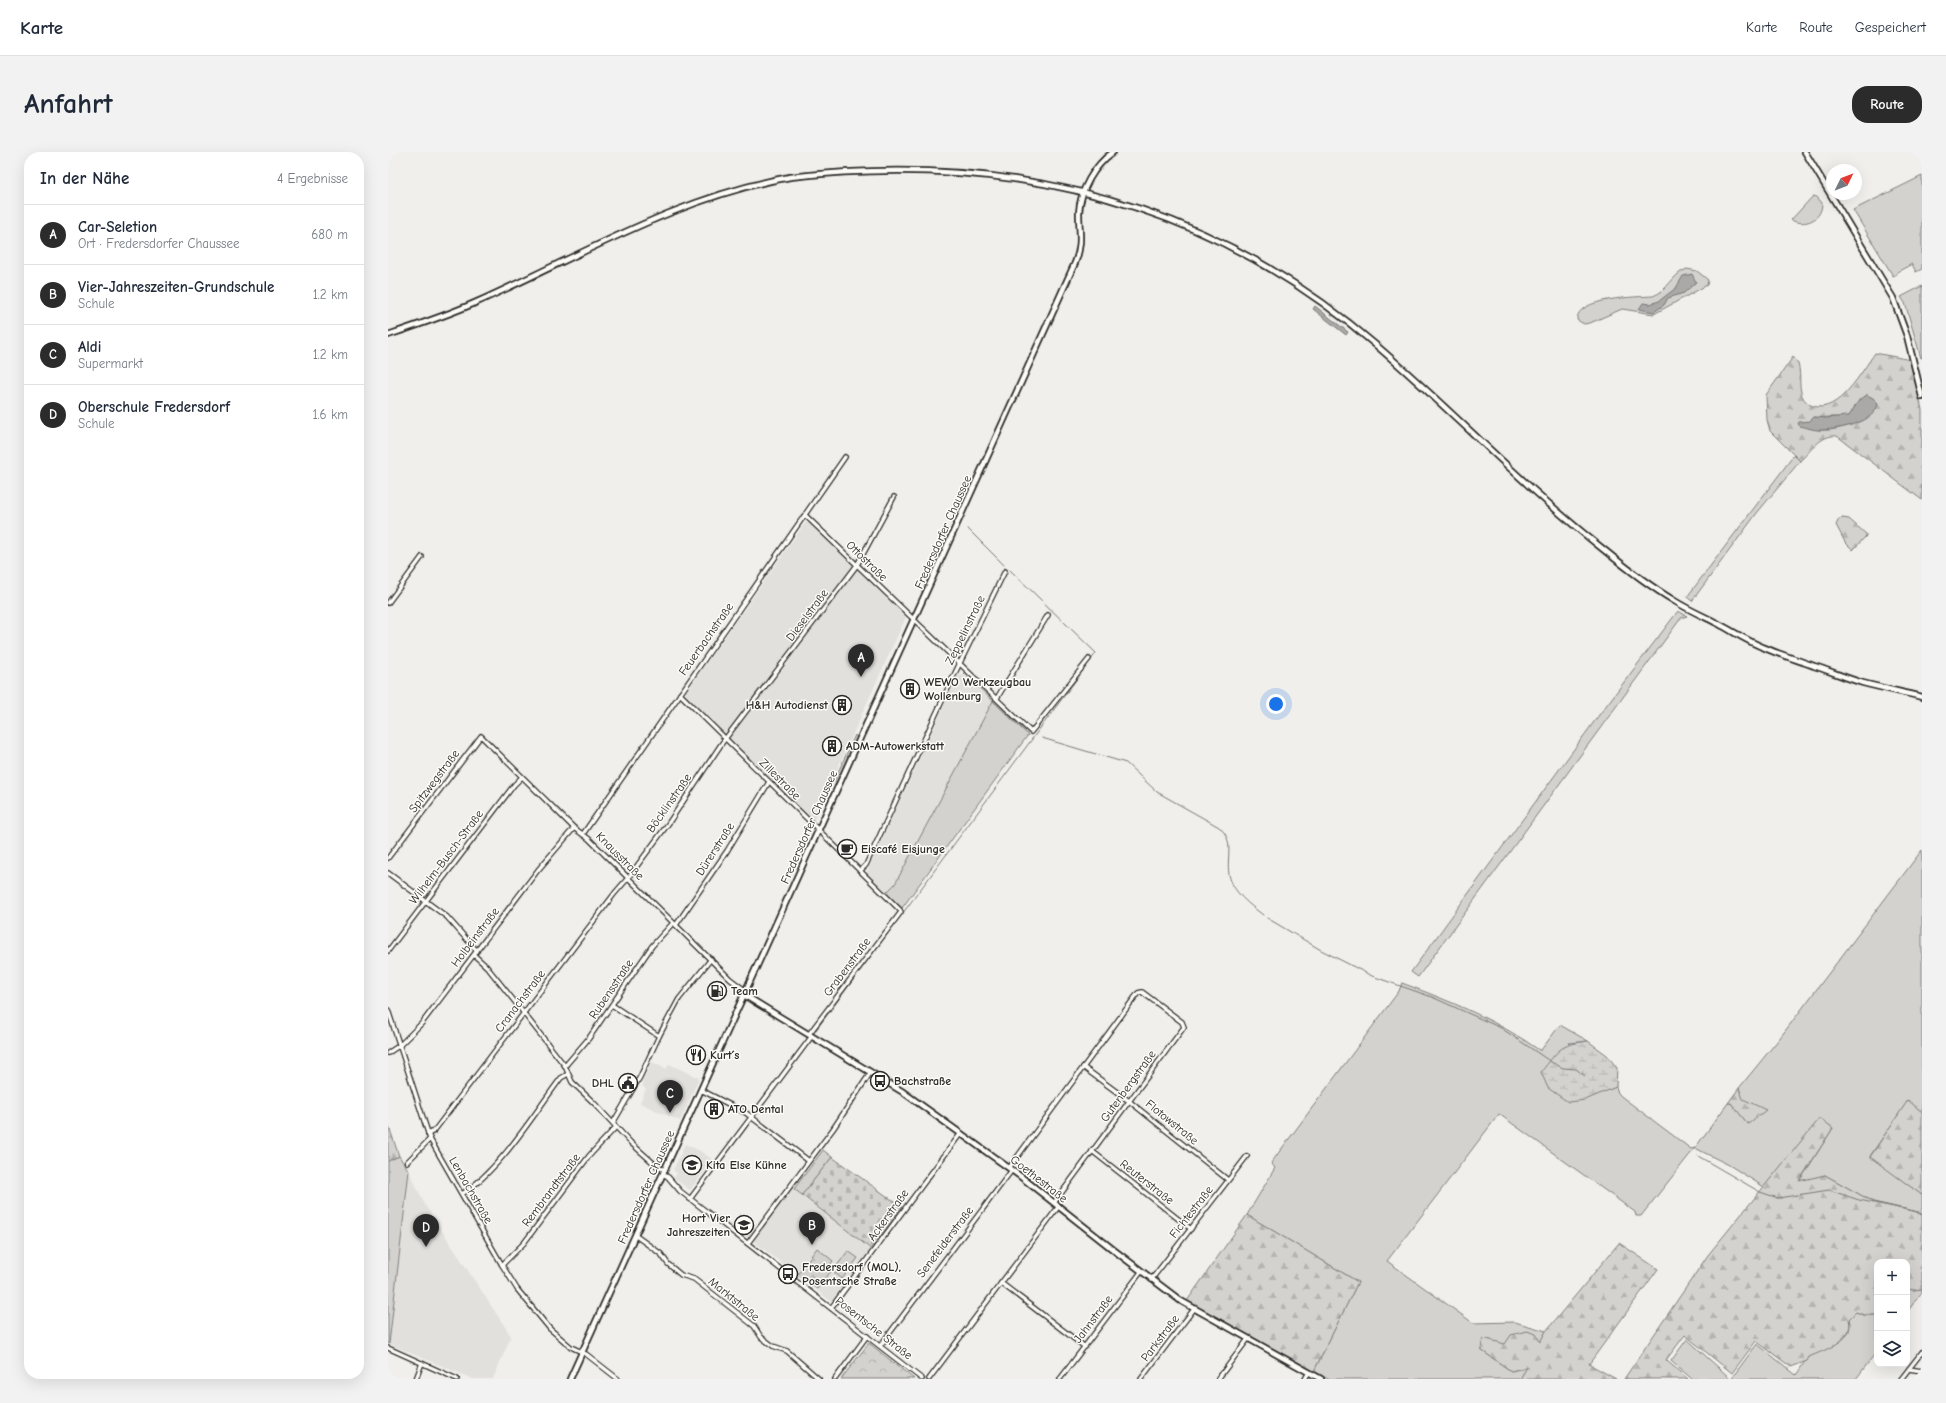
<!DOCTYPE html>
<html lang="de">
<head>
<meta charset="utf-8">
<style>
  :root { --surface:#fff; --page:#f2f2f3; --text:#1f2937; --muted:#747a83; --line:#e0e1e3; --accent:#2b2b2b }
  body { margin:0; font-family:"Comic Neue",sans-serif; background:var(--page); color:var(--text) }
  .controls { position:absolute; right:12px; bottom:12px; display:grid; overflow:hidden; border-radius:8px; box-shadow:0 4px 16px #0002 }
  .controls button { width:36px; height:36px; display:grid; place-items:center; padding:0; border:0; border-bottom:1px solid var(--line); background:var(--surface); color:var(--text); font:20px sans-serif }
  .compass { position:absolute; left:1438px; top:12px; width:36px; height:36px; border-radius:50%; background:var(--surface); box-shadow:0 4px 16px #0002; rotate:47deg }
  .you { position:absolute; left:888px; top:552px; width:14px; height:14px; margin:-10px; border:3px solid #fff; border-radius:50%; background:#1a73e8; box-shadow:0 0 0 6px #1a73e833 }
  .badge { display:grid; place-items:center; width:26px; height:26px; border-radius:50%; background:var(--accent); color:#fff; font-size:13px; font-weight:700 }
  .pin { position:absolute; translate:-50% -33px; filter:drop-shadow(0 1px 2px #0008) }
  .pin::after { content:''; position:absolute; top:21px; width:14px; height:12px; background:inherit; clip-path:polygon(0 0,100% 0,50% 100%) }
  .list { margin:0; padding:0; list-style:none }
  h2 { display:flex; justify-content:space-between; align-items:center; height:52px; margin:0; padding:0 16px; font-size:17px }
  h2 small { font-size:13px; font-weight:400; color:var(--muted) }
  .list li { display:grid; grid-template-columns:26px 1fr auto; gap:12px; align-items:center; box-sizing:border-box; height:60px; padding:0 16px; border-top:1px solid var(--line) }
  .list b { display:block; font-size:15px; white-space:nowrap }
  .list p { margin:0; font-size:13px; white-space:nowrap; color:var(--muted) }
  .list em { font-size:13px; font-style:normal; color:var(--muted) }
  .icon { flex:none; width:22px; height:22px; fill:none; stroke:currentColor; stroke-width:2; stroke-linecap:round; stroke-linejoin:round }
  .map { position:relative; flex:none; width:1534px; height:1227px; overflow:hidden; border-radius:16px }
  header { display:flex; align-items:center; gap:24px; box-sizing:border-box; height:56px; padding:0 20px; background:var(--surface); border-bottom:1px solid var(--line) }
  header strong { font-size:19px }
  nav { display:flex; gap:22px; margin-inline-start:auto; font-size:14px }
  .intro { display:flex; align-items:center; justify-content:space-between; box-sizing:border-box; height:96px; padding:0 24px }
  h1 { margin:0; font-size:28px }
  .button { padding:10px 18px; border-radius:16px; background:var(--accent); color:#fff; font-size:14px; font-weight:700 }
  main { display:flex; gap:24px; padding:0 24px }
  aside { flex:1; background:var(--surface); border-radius:16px; box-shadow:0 4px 16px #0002 }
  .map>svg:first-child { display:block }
</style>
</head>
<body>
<header>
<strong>Karte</strong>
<nav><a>Karte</a><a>Route</a><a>Gespeichert</a></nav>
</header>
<div class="intro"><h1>Anfahrt</h1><a class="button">Route</a></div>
<main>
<aside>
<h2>In der Nähe<small>4 Ergebnisse</small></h2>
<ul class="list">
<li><span class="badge">A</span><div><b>Car-Seletion</b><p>Ort · Fredersdorfer Chaussee</p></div><em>680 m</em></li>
<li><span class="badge">B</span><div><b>Vier-Jahreszeiten-Grundschule</b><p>Schule</p></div><em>1.2 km</em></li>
<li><span class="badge">C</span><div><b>Aldi</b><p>Supermarkt</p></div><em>1.2 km</em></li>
<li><span class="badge">D</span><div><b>Oberschule Fredersdorf</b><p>Schule</p></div><em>1.6 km</em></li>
</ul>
</aside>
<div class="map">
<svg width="1534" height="1227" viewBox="0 0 1534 1227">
  <defs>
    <pattern id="forest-firs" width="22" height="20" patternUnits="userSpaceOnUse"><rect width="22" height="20" fill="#d3d2cf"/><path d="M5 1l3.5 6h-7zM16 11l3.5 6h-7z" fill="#b5b4b2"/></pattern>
    <pattern id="wetland-marsh" width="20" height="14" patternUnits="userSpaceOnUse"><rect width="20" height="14" fill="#d3d2cf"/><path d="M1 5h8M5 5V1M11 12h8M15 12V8" fill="none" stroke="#b5b4b2"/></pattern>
    <pattern id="cemetery-stones" width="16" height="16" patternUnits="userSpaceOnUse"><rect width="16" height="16" fill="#d3d2cf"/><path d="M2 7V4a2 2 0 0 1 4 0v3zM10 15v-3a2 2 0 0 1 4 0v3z" fill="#b5b4b2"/></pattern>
    <pattern id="park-crowns" width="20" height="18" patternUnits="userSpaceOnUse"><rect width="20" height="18" fill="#d3d2cf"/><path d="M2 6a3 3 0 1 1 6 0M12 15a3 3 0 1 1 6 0" fill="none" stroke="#b5b4b2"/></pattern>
  </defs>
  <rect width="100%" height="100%" fill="#f0efeb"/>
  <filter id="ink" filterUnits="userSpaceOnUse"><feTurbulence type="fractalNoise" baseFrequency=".025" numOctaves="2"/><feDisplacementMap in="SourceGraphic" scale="8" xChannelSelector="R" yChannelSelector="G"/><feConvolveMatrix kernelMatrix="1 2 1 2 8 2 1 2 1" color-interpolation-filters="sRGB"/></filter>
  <g filter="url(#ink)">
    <g fill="#e1e0dc">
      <polygon points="417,371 421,371 518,465 425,670 298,545 298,540"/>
      <polygon points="571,522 579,525 605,550 507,732 498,741 478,722"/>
      <polygon points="264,910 278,917 281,912 311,926 292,969 252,951 258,937 254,934 256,932 254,930"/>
      <polygon points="297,992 312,999 325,1008 302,1038 286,1026 289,1021 285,1018"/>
      <polygon points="21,1019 37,1053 123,1184 105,1227 85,1227 1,1192"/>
      <polygon points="405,1036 483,1097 444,1150 365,1089"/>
      <polygon points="352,1061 369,1074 360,1086 343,1073"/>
    </g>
    <g fill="#d3d2cf" stroke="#7f7e7d">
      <polygon points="1534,24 1534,117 1528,120 1524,112 1509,120 1509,122 1505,124 1465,58"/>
      <path d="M 1425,44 L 1429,45 L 1434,51 C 1434,68 1417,75 1403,68 Z"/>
      <path d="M 1299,117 L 1309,119 L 1320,128 L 1319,133 L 1266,162 L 1234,157 L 1202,171 L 1196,172 L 1189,168 C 1188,145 1250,145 1265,144 C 1280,139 1285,121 1299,117 Z"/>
      <polygon points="1534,134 1534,206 1533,206 1517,151 1513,145"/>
      <polygon points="1406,303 1412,309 1369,361 1304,449 1299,445"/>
      <polygon points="1290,459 1299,464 1293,466 1030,825 1023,820 1211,563"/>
      <polygon points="606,547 640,583 514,756 498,741 507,732"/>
      <polygon points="467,583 470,587 450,631 446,629"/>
      <path d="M 1534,698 L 1534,960 L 1520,949 L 1482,1004 L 1534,1043 L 1534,1061 L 1485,1050 L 1437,1023 L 1411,1030 L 1445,976 L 1432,967 L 1376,1035 L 1341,1013 L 1307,996 L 1253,1064 L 1248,1064 L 1247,1060 L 1111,962 L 999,1109 L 1085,1171 L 1127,1170 L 1158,1179 L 1152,1191 L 1117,1193 L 1095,1186 L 1093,1198 L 1123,1219 L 1140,1215 L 1132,1227 L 940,1227 L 926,1219 L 970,1130 L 859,1063 L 887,1016 L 883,1011 L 1011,839 L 1014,831 C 1062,849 1109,868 1151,898 L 1153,898 L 1172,873 L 1200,889 L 1181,891 L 1214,940 L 1228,935 L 1230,941 L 1234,945 L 1303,997 L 1307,996 L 1340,951 L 1343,951 L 1360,972 L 1351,936 L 1391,887 Z"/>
      <polygon points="435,998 444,1005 414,1043 406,1037"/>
      <polygon points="11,1004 21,1019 1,1192 0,1191 0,1009"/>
      <polygon points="460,1099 470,1106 454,1127 445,1119"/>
      <polygon points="1530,1136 1534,1137 1534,1140 1519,1160 1519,1137 1526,1138"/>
      <path d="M 1468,1160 L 1476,1163 L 1489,1163 L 1489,1199 L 1468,1227 L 1304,1227 L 1283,1209 L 1299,1187 L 1343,1227 L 1369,1192 L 1408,1223 C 1412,1218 1416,1209 1421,1205 C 1433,1194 1468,1193 1461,1167 Z"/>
    </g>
    <g fill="url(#forest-firs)" stroke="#7f7e7d" fill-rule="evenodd">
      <path d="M 1487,201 L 1523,208 L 1534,258 L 1534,348 L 1449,284 C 1433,282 1422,300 1412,309 L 1382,279 L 1379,268 L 1378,243 L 1405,205 C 1415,212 1410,230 1413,240 C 1414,246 1419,252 1425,254 C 1451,262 1474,219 1487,201 ZM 1467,253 L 1476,268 C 1461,274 1434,284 1420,274 L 1426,265 C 1433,266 1438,265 1445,265 C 1456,265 1465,267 1467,253 Z"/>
      <polygon points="1455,366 1461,367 1478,382 1478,384 1465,398 1457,390 1448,373 1451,367"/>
      <polygon points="1351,936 1355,947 1378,958 1360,972 1343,951 1340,951"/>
      <polygon points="1520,948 1534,960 1534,1043 1482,1005"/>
      <path d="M 1432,966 L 1445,976 L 1411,1029 L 1437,1023 L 1485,1050 L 1534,1061 L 1534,1137 L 1526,1138 L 1519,1137 L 1519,1110 L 1489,1110 L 1489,1163 L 1476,1163 L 1468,1160 L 1461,1167 C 1467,1189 1436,1198 1421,1205 L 1419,1209 L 1403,1215 L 1368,1189 L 1344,1221 L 1297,1183 L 1278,1208 L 1300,1227 L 1236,1227 L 1320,1103 Z"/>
      <polygon points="0,972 11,1004 0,1009"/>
      <polygon points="859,1063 970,1130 926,1219 799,1149"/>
      <polygon points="1231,1091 1270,1117 1201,1212 1228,1227 1132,1227 1139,1215 1123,1219 1093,1198 1095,1186 1117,1192 1123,1183 1139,1179 1148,1182 1152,1190 1158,1179"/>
      <polygon points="429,1096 445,1109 440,1115 444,1118 429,1137 409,1123"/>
    </g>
    <path fill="url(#wetland-marsh)" stroke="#7f7e7d" d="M 1200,889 L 1219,903 L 1229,916 L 1228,935 L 1197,948 L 1180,950 L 1160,936 L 1153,920 C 1171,898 1170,893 1200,889 Z"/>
    <polygon fill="url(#cemetery-stones)" stroke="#7f7e7d" points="444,1005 514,1055 483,1097 414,1043"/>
    <polygon fill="url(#park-crowns)" stroke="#7f7e7d" points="481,1191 526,1227 453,1227"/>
    <g fill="#aaa9a7" stroke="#777775">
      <polygon points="1304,122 1308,130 1296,141 1280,146 1276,153 1266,160 1251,157 1255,151 1262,152 1271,149 1288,136 1295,124"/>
      <polygon points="927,154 960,180 958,183 925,157"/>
      <path d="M 1479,243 L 1485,246 L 1490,251 C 1488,272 1447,278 1430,278 C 1424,278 1418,275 1412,274 L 1410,272 L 1411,270 L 1422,269 L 1426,265 L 1438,266 L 1461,264 L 1471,248 Z"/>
    </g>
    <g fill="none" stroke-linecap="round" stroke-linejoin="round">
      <g stroke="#777775" stroke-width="1">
        <polyline points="580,377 616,413"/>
        <polyline points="576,521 638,581"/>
        <path d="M 654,586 L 738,611 L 769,640 L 831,675 C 847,689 838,704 841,722 C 844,740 862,753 875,763"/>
        <polyline points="879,766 933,798 984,824 1044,845 1113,876 1163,910 1175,916 1188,917 1197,924"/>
        <polyline points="428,878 708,501 622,418"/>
        <polyline points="1310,1004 1372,1040 1390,1046 1441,1038 1471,1048 1526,1059 1534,1062"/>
      </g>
      <g stroke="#2b2b2b" stroke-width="6">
        <g id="street">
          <polyline points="418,364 643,580 701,507"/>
          <polyline points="0,451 34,405"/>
          <polyline points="292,542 512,758 513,760 421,882"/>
          <polyline points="609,546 660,463"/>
          <polyline points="195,682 457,305"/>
          <polyline points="0,706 93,584 186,676 201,687 342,827 358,839"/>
          <polyline points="472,719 478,713 568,519 617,419"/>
          <polyline points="0,721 59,765 89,799"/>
          <polyline points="288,773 339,699 381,630"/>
          <polyline points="0,799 126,633 134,625"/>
          <polyline points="86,803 99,815 127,850 177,914 184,930 207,952 243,991 270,1015 277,1018"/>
          <polyline points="224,853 271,884"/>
          <polyline points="0,858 42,987 114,1113 129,1137 162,1177 183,1195 198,1202 230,1227"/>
          <polyline points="0,901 12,893 34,871 150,718 186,676"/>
          <polyline points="177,914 201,886 264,794 285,771"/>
          <polyline points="695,915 741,949 840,1028"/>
          <polyline points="313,938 358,961 421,1009"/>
          <polyline points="225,971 252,925 271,884 291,847 323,807"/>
          <polyline points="40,982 46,979 227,741 240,726 280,672 334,591 469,413 506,345"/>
          <polyline points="704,999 803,1077"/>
          <polyline points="19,1010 42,987"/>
          <polyline points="621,1016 750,841 754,840 794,870 796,875 666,1051"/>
          <polyline points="275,1022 280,1025 292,1039 534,1227"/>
          <path d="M 74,1042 C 112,1018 145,963 173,926 L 180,922"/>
          <polyline points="302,1047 424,884"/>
          <polyline points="248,1084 273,1102 280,1112 293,1123 306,1127 366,1174 373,1185 385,1194 399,1199 431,1227"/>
          <polyline points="360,1091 445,977 483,920"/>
          <polyline points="114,1113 136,1091 201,1004 228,975"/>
          <polyline points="763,1128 859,1004"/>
          <polyline points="613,1131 697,1195"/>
          <polyline points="443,1156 573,981"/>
          <polyline points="492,1194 624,1018"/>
          <polyline points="0,1196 69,1227"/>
          <polyline points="1521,1217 1534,1219"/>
          <polyline points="28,1227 34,1211"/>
          <polyline points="447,1227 479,1184"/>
          <polyline points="541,1227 671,1054"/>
          <polyline points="672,1227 753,1120"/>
          <polyline points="753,1227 806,1157"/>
          <polyline points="830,1227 860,1187"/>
          <polyline points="917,1227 921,1220"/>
          <polyline points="1513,1227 1534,1200"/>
        </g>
      </g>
      <g stroke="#2b2b2b" stroke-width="8">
        <g id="secondary">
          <polyline points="1417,0 1505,146 1519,184 1534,245"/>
          <path d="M 0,183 C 30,173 60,163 89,150 C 192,104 290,45 402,25 C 622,0 822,49 989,194 C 1066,260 1135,334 1215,397 C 1237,415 1260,433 1285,448 C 1299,457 1315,464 1331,472 C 1346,480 1361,490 1377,496 C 1393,503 1410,508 1426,514 C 1442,519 1458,526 1475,531 C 1494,536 1514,540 1534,545"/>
          <polyline points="356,843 515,940 632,1024 727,1099 793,1149 933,1227"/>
          <path d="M 182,1227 L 687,111 C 695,91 691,80 691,61 C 692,38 706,14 725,0"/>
        </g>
      </g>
      <use href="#street" stroke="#fdfcf7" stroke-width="3.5"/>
      <use href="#secondary" stroke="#fdfcf7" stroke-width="4.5"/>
    </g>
  </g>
  <defs>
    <g id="building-ring" transform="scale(1)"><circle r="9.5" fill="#fdfcf7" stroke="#2b2b2b" stroke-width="1.5"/><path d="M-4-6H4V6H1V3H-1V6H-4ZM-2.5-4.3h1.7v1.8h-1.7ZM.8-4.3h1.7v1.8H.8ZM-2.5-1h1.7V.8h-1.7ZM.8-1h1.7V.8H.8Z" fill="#2b2b2b"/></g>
    <g id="cafe-ring" transform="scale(1)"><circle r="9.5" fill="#fdfcf7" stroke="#2b2b2b" stroke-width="1.5"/><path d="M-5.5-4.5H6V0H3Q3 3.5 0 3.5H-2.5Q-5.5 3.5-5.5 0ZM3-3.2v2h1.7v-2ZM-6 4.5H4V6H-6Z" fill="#2b2b2b"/></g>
    <g id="fuel-ring" transform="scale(1)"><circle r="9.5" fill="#fdfcf7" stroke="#2b2b2b" stroke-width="1.5"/><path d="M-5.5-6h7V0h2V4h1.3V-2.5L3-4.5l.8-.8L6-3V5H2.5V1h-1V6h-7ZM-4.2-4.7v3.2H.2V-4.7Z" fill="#2b2b2b"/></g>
    <g id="restaurant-ring" transform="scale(1)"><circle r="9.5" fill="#fdfcf7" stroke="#2b2b2b" stroke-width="1.5"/><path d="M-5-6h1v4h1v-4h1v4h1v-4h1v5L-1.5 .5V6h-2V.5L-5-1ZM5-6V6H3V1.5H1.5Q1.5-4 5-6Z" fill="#2b2b2b"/></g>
    <g id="bus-ring" transform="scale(1)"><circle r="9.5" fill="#fdfcf7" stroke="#2b2b2b" stroke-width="1.5"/><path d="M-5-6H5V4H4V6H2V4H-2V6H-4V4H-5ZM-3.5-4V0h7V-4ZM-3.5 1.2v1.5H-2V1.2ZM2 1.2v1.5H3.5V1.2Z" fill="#2b2b2b"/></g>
    <g id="civic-ring" transform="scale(1)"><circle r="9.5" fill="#fdfcf7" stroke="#2b2b2b" stroke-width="1.5"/><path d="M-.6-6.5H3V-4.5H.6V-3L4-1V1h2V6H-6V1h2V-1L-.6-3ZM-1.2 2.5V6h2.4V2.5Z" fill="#2b2b2b"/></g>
    <g id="school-ring" transform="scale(1)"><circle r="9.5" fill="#fdfcf7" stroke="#2b2b2b" stroke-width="1.5"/><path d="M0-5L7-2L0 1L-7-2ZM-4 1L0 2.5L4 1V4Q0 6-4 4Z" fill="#2b2b2b"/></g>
  </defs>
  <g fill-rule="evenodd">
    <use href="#building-ring" x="522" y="537"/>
    <use href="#building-ring" x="454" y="553"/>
    <use href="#building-ring" x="444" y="594"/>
    <use href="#cafe-ring" x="459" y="697"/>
    <use href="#fuel-ring" x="329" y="839"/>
    <use href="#restaurant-ring" x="308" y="903"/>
    <use href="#bus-ring" x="492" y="929"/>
    <use href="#civic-ring" x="240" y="931"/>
    <use href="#building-ring" x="326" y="957"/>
    <use href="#school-ring" x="304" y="1013"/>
    <use href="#school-ring" x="356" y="1073"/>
    <use href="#bus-ring" x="400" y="1122"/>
  </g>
  <g text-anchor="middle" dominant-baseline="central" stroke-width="3" stroke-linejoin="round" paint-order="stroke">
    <g font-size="12" fill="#2b2b2b" stroke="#fdfcf7">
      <text transform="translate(555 380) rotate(-66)">Fredersdorfer Chaussee</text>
      <text transform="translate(479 409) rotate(44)">Ottostraße</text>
      <text transform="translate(419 463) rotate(-53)">Dieselstraße</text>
      <text transform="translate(577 478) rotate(-64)">Zeppelinstraße</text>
      <text transform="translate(318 487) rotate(-55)">Feuerbachstraße</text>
      <text transform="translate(392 627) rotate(45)">Zillestraße</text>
      <text transform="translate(46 629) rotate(-53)">Spitzwegstraße</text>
      <text transform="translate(281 651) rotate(-55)">Böcklinstraße</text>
      <text transform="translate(421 675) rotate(-66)">Fredersdorfer Chaussee</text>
      <text transform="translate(327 697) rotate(-57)">Dürerstraße</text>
      <text transform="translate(232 704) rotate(45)">Knausstraße</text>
      <text transform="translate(58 705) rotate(-53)">Wilhelm-Busch-Straße</text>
      <text transform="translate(87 785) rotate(-53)">Holbeinstraße</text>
      <text transform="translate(459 815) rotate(-53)">Grabenstraße</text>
      <text transform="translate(223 837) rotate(-56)">Rubensstraße</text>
      <text transform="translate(132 849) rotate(-53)">Cranachstraße</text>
      <text transform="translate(740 934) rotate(-54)">Gutenbergstraße</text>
      <text transform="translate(784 970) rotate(39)">Flotowstraße</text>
      <text transform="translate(651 1027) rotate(38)">Goethestraße</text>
      <text transform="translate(759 1030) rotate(38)">Reuterstraße</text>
      <text transform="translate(258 1035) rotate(-66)">Fredersdorfer Chaussee</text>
      <text transform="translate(83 1038) rotate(60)">Lenbachstraße</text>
      <text transform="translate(163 1038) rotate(-53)">Rembrandtstraße</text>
      <text transform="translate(803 1060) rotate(-52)">Fichtestraße</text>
      <text transform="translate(500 1063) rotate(-54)">Ackerstraße</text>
      <text transform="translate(557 1090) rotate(-53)">Senefelderstraße</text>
      <text transform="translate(346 1147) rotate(39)">Marktstraße</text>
      <text transform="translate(705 1167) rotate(-53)">Jahnstraße</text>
      <text transform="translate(486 1176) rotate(38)">Posentsche Straße</text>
      <text transform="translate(772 1186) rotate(-53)">Parkstraße</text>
    </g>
    <g font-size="12" font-weight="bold" fill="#2b2b2b" stroke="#fdfcf7" text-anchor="start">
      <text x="536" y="530">WEWO Werkzeugbau<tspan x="536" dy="14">Wollenburg</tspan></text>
      <text x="440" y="553" text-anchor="end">H&amp;H Autodienst</text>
      <text x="458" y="594">ADM-Autowerkstatt</text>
      <text x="473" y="697">Eiscafé Eisjunge</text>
      <text x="343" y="839">Team</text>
      <text x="322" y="903">Kurt´s</text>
      <text x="506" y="929">Bachstraße</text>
      <text x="226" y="931" text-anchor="end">DHL</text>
      <text x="340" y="957">ATO Dental</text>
      <text x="318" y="1013">Kita Else Kühne</text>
      <text x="342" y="1066" text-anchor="end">Hort Vier<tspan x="342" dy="14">Jahreszeiten</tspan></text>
      <text x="414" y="1115">Fredersdorf (MOL),<tspan x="414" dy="14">Posentsche Straße</tspan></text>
    </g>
  </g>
</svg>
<div class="controls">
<button>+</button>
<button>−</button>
<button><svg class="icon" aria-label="layers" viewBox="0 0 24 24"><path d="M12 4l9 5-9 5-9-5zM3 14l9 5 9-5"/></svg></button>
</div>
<svg class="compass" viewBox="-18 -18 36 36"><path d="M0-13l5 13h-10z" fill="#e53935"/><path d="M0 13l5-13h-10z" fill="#747a83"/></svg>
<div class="you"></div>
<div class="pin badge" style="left:473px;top:525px">A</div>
<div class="pin badge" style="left:424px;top:1093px">B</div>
<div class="pin badge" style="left:282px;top:961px">C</div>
<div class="pin badge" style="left:38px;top:1095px">D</div>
</div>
</main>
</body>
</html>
